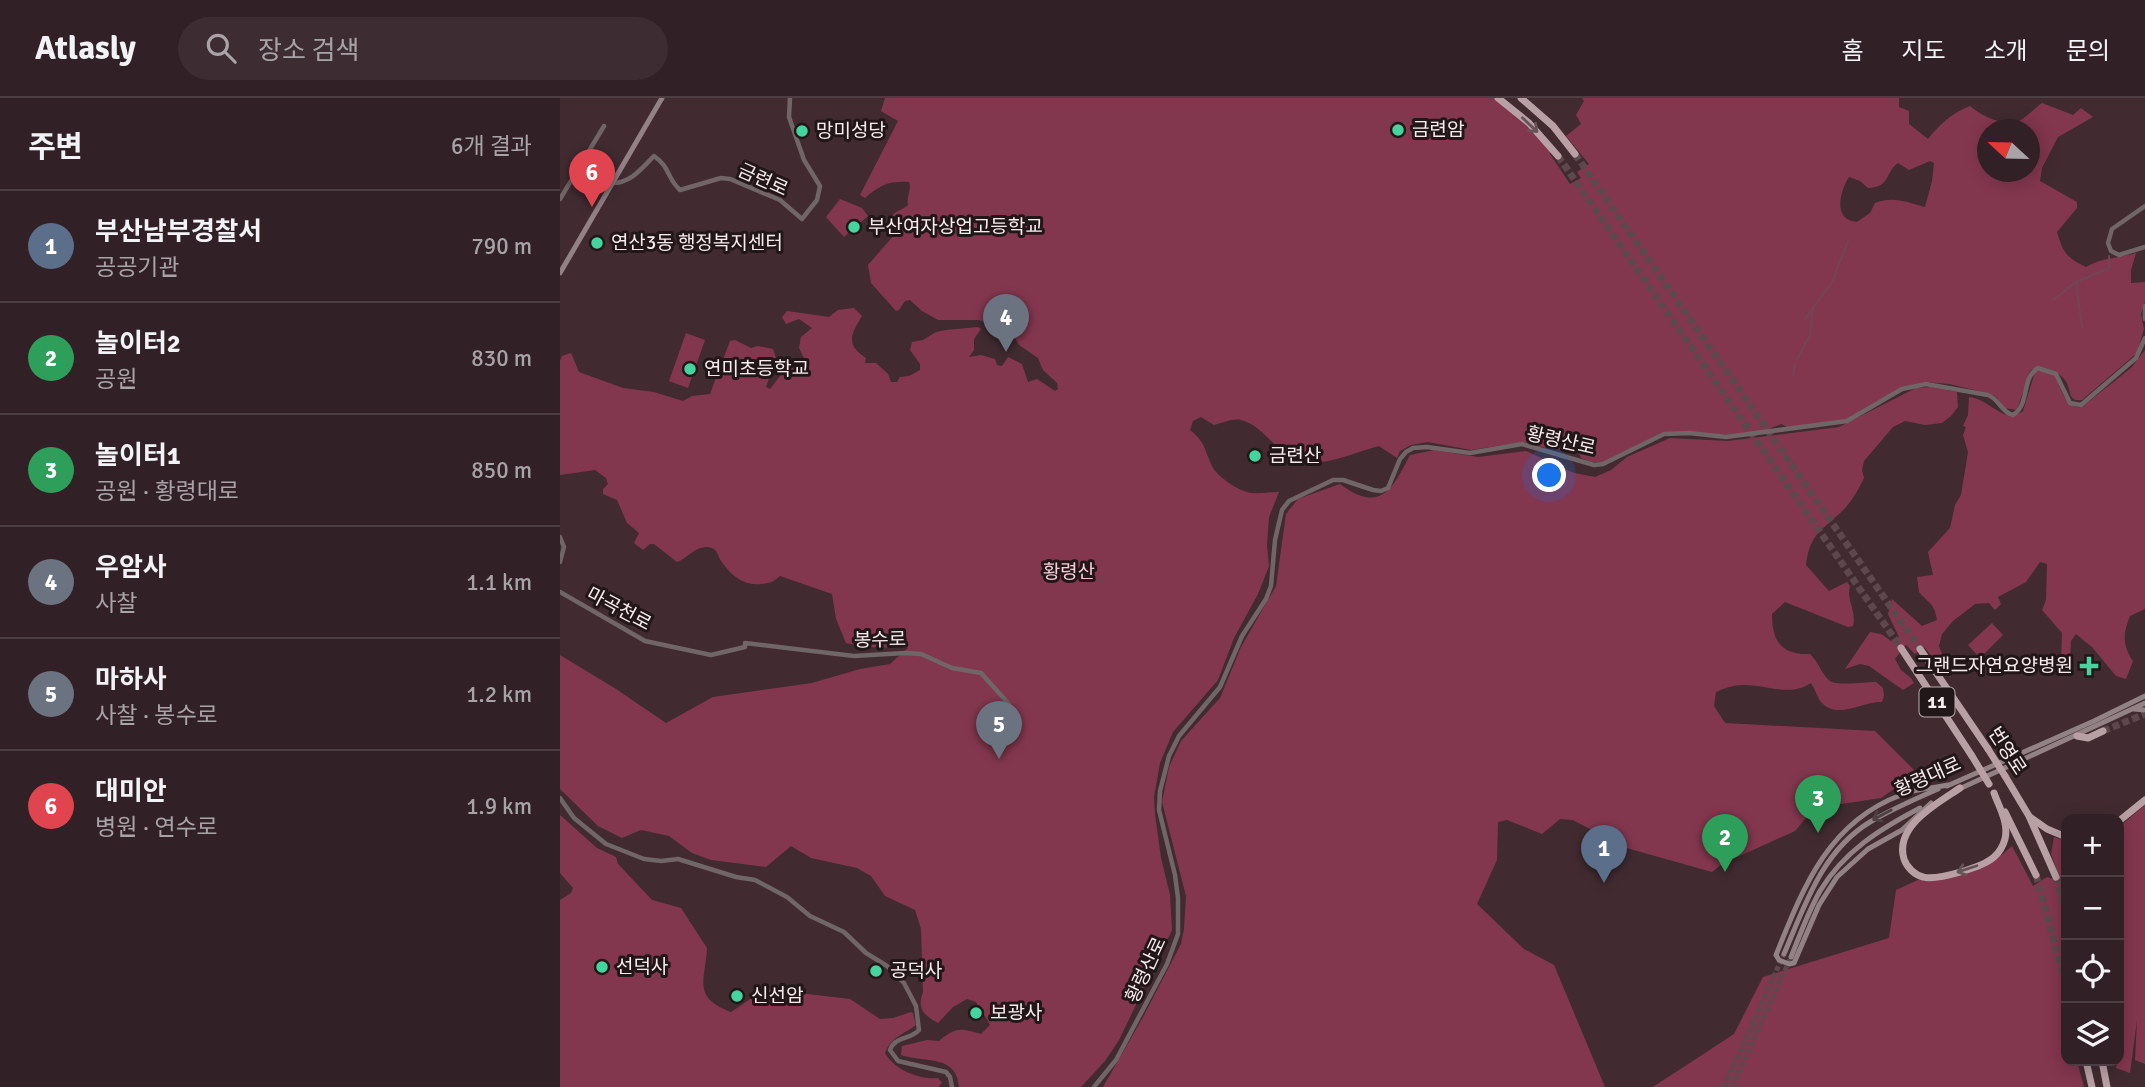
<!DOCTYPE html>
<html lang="ko">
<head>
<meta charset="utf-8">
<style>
  :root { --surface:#312025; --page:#3d2d32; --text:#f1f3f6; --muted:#a8a3a7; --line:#4c3e42; --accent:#8bbbb9 }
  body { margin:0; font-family:Signika,"Noto Sans KR",sans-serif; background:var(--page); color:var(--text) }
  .controls { position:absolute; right:21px; bottom:21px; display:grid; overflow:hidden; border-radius:14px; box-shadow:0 4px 18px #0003 }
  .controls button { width:63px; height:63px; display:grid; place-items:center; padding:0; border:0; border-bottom:2px solid var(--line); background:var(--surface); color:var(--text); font:35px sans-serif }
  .compass { position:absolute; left:1417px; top:21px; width:63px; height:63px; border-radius:50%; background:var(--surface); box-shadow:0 4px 18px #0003; rotate:292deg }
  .you { position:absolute; left:990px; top:378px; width:24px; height:24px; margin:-18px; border:5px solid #fff; border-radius:50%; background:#1a73e8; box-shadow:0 0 0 10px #1a73e833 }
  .badge { display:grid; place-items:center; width:46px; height:46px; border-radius:50%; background:var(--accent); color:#fff; font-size:23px; font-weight:700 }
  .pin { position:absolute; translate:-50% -58px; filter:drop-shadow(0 2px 4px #0008) }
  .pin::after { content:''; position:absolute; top:37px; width:24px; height:21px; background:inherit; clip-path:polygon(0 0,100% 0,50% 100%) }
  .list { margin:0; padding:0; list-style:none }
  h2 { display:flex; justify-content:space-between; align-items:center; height:91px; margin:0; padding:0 28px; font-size:30px }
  h2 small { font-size:23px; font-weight:400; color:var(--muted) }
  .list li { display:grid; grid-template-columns:46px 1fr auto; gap:21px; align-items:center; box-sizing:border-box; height:112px; padding:0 28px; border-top:2px solid var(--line) }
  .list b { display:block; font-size:26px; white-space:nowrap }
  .list p { margin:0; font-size:23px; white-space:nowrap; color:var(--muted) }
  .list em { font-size:23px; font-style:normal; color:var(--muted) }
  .icon { flex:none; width:38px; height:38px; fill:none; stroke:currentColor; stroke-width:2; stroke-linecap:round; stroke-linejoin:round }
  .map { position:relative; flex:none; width:1585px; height:989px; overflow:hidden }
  header { display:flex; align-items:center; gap:42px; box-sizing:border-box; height:98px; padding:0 35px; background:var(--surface); border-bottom:2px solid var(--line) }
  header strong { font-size:33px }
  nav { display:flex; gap:38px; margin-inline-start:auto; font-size:24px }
  .search { width:490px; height:63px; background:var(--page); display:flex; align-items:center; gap:18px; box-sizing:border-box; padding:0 24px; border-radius:38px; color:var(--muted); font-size:26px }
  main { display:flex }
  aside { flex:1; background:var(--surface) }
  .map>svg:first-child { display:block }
</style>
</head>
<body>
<header>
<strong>Atlasly</strong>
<div class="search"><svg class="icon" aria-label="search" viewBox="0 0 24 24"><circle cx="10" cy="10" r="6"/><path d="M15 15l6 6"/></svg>장소 검색</div>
<nav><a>홈</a><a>지도</a><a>소개</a><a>문의</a></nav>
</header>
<main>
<aside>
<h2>주변<small>6개 결과</small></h2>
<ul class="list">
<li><span class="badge" style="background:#5c6f8a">1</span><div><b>부산남부경찰서</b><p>공공기관</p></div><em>790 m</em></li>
<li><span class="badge" style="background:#2e9e5b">2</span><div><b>놀이터2</b><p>공원</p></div><em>830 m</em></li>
<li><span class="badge" style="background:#2e9e5b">3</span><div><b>놀이터1</b><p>공원 · 황령대로</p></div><em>850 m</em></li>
<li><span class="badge" style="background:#6b7280">4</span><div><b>우암사</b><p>사찰</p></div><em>1.1 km</em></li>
<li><span class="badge" style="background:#6b7280">5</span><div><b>마하사</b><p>사찰 · 봉수로</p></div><em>1.2 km</em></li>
<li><span class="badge" style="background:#e0444e">6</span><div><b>대미안</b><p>병원 · 연수로</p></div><em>1.9 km</em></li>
</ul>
</aside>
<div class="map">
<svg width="1585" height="989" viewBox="0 0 1585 989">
  <rect width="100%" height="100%" fill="#412b31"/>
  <g fill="#83374f" fill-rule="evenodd">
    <path d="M 325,0 L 934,0 L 963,22 L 992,53 L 990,56 L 1010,86 L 1021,80 L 1017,74 L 1029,66 L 1006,38 L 1021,26 L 1016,17 L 1024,3 L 1022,0 L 1339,0 L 1339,9 L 1349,13 L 1349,26 L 1368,41 C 1380,26 1392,15 1410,8 C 1421,18 1444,29 1459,23 C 1467,19 1475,10 1482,5 L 1513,17 L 1521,10 L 1533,19 L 1498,39 L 1482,70 L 1480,83 L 1517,104 L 1517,110 L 1497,134 C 1503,155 1507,160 1526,169 C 1542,159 1558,161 1576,155 L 1571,172 L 1571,185 L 1585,184 L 1585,204 L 1581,216 L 1584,231 L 1577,255 L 1522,302 C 1507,304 1512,292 1505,282 C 1499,274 1489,271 1479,268 L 1470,273 L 1457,312 L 1444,310 L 1437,300 L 1431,296 L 1389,286 L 1365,284 L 1343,289 L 1287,321 L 1229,330 L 1221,326 L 1206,332 L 1168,337 L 1104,334 L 1043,364 L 1031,364 L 1021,360 L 1020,357 L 1009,350 L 993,352 L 964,344 L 911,352 L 868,344 L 851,347 L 840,353 L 837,360 L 819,348 C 794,354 764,370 739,363 C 716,356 705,328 681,322 C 674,320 662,325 654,327 L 641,319 L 633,323 L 630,332 C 646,345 644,351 652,368 C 657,379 680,394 692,395 C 700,396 710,394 719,394 L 709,419 L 707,447 L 709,468 L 698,496 L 674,540 L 658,582 L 613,634 L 600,665 L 594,699 L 595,716 L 601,760 L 610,797 L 612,832 L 559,942 L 545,963 L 521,989 L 399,989 C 397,956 364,965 341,957 L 342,948 L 367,942 L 379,943 C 396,929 400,930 421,936 L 430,927 C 427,919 420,913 416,904 L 407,901 L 393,909 L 378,925 C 363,917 357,910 363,894 L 361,831 L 355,812 L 325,798 L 311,778 L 297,770 L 251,760 L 231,748 L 206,769 L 151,762 L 132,755 L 109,738 L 81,732 L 62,740 L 38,728 L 0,691 L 0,557 L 56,591 L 106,625 L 153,599 L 252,585 L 300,571 L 330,566 L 348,550 L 306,549 L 286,545 L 276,521 L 272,496 L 220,478 C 213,484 211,485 201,486 C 183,488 172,478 161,463 C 158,458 158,453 152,450 C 138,445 128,460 117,464 L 94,446 L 90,446 L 83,452 L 74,445 L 79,435 L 67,425 L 57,402 L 43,396 L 43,391 L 48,386 L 46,380 L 35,372 L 0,377 L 0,263 L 2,258 L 11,255 L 19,274 L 63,290 L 94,294 L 123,303 L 132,298 L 150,296 L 170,243 L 175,242 L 191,250 L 198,248 L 213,251 L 216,260 L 206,289 L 210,291 C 222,277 224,267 243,266 L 245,262 L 239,250 L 241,239 L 252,230 L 239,221 L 226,226 L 222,219 L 227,213 L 269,219 L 278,212 L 294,210 L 302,218 C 292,235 284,246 306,260 L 305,265 L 316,265 L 328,276 L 331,284 L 337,284 L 340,279 L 349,278 L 360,272 L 360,266 L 350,252 L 352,244 L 363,242 L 376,234 L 386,232 L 418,229 L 421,231 L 414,241 L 414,252 L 409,259 L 421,257 L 435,261 L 437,267 L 442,268 L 448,259 L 462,266 L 468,284 L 477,281 L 495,293 L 498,291 L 497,285 L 483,272 L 478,260 L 459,247 L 447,228 L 434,228 L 419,222 L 378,222 L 362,213 L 350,202 L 345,203 L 339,212 L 336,213 L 311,185 L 308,167 L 335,136 L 329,125 C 332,112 340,114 348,107 C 346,99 352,92 349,84 C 328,83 320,87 305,100 L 300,97 L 338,23 L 321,13 ZM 1428,32 L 1470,32 L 1470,74 L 1428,74 ZM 1370,63 L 1374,65 L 1372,83 L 1365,109 C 1346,104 1334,98 1315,105 L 1310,115 L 1297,124 C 1272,122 1280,93 1289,79 L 1300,83 L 1308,90 C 1331,89 1325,74 1338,65 L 1349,72 Z"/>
    <polygon points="280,101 302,110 308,118 284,139 266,119"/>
    <polygon points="126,235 145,242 128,290 109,283"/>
    <path d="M 1585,252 L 1585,511 L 1570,518 C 1563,535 1562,547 1573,563 L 1566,581 L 1556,578 L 1532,549 L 1516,536 L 1511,543 L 1510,562 L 1501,564 L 1502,535 L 1482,512 L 1486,502 L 1487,466 L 1480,464 L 1466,484 L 1438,499 L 1441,506 L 1435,512 L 1429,505 L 1415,506 L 1393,523 L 1382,536 L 1379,548 L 1391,579 L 1387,577 L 1364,549 L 1355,556 L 1346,547 L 1335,561 L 1341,572 L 1351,580 L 1354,585 L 1343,592 L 1309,568 L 1300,566 L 1285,571 L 1310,534 L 1321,536 L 1331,543 L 1339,539 L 1328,516 L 1332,501 L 1362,528 L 1377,522 C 1374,504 1369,506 1359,494 L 1357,479 L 1373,477 L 1368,454 L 1390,430 L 1395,407 L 1401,397 L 1408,354 L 1403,337 L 1406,329 L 1403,328 L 1408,317 L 1409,299 C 1432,302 1443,327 1463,313 L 1475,274 L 1482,272 L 1495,277 C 1501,291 1505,311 1522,309 L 1571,270 Z"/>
    <path d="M 1371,289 L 1397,294 L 1398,309 L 1391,318 L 1382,325 L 1365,327 L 1345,323 L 1333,329 L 1304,363 L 1302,372 L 1304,380 C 1299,390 1294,400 1286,409 C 1266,431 1250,432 1246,467 L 1269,493 L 1287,484 L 1290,488 C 1286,502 1297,514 1293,528 L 1288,529 L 1225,504 L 1212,516 C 1212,543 1221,557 1250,556 C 1258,563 1262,577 1270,583 C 1277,588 1307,584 1316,584 L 1323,590 L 1324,598 L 1322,604 C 1303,603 1278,622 1262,605 C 1258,601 1255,591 1251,585 C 1230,599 1208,587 1184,587 C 1173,587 1165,590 1156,594 L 1154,608 L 1165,625 L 1315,633 L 1357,675 L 1321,700 L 1268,708 L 1251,714 L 1235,733 L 1162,766 L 1152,774 L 1063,749 L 1013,722 L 1000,721 L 982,736 L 947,722 L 938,724 L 937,762 L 917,806 L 964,851 L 994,867 L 1045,989 L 543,989 L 582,921 L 621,846 L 624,831 L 626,798 L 602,704 L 609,669 L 621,643 L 660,600 L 681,549 L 716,488 L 726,416 L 738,401 L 780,386 C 820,416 832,392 850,357 L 874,352 L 918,359 L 966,353 L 1014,375 L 1035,379 L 1051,372 L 1067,359 L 1110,340 L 1168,343 L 1279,329 L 1356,290 Z"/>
    <polygon points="1432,525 1443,537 1420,560 1408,547"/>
    <polygon points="1585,707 1585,966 1575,962 1577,922 1570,975 1556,970 1557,963 1559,963 1560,944 1559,729"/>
    <path d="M 0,717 L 37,750 L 56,759 L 58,766 L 92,802 L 121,810 L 147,850 C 145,884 132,899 171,914 L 205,891 L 290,901 L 320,921 L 333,920 L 351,914 L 353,915 L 356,927 C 344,936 331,939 325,955 C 334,972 360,982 378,980 L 382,985 L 378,989 L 0,989 L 0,802 L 11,795 L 13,790 L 0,775 Z"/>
    <polygon points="1494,739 1506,743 1506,963 1517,963 1524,989 1093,989 1174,936 1203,879 1329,840 1336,792 1360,781 1370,783 1438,760 1452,748 1473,788 1487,779 1501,783 1491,756"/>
  </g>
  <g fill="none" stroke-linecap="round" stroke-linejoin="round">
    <g stroke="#704655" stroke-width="2">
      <polyline points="1516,184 1522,229"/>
      <polyline points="1493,202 1516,184 1549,170 1549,158"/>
      <polyline points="1245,221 1272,184 1288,143"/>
      <polyline points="1237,261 1250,237 1253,209"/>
      <polyline points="1233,277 1235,266"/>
    </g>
    <g stroke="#5c484d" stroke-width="5" stroke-dasharray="5 2.5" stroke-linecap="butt">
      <polyline points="1164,989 1224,856"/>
      <polyline points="1172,989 1231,859"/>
    </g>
    <g stroke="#5c484d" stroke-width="7" stroke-dasharray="7 3.5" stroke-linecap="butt">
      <polyline points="1015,56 1360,551"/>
      <polyline points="998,58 1341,550"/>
      <polyline points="1543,633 1585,616"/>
      <polyline points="1476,777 1506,887"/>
      <polyline points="1496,779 1506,817"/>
    </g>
    <g stroke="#706567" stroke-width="4.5">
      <path d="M 52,85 C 71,85 81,71 94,58 C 111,70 106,79 120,92 L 161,80 L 170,81 L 220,102 L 242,121 L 257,102 L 260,88 L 244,62 L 229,19 L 230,0"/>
      <polyline points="0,101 44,28"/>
      <polyline points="1585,108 1552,131 1548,145 1551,153 1559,157 1585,149"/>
      <polyline points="1585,208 1585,221"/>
      <polyline points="0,439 4,449 0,464"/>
      <polyline points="0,494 85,543 151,557 185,549 185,545 294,558 345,555 361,556 392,570 421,575 449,606 452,625 447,637"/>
      <path d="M 0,700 L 14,720 L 46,746 L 84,761 L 101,763 L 118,761 L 176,779 L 195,782 L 227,799 L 250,818 L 284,834 L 306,855 L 327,868 L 344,885 L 356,908 L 359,932 C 350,942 335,938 330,952 L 338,963 L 386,974 L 390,979 L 392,989"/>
      <path d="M 534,989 L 556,962 L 607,866 L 618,836 L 618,800 L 615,777 L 599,712 L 600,693 L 609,658 L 619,638 L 660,589 L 682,538 L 706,501 L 711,488 L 715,442 L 722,412 L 729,403 L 773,382 L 783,382 L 813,392 L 821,393 L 828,390 L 840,361 L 846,354 L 853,350 L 867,349 L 910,355 L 962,346 L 1034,367 L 1043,366 L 1104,336 L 1129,335 L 1166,339 L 1287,323 L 1342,291 L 1366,286 L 1428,297 C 1439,301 1441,314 1453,317 C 1470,307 1461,280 1478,270 L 1496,276 L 1510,305 L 1521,307 L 1576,260 L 1585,240"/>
    </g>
    <g stroke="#928185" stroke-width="5">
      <polyline points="0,175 102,0"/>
      <polyline points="1574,611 1585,612"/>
      <polyline points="1387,688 1534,623 1585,598"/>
      <polyline points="1397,692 1585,605"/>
      <path d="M 1371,705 L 1342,732 L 1308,751 L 1277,779 L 1259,807 L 1234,865 L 1229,866 L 1219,862 L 1216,857 C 1243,790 1268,724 1341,697 C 1355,691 1373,690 1388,687"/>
      <path d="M 1224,856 C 1245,807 1262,753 1310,724 C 1332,711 1355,701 1378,691"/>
      <path d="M 1231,859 C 1240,837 1248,814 1260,793 C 1284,753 1320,731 1360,710"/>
    </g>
    <g stroke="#b9a0a5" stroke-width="7">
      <polyline points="938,0 969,25 998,58"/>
      <polyline points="961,0 993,28 1015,56"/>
      <polyline points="1341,550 1412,658"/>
      <polyline points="1360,551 1428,651"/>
      <polyline points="1517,638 1528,640 1543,633"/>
      <polyline points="1445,678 1469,718 1496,779"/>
      <path d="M 1400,690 C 1378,705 1334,728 1344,761 C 1347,770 1355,777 1363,779 C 1377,783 1423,769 1434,759 C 1440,754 1443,748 1445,741 C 1449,725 1439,709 1434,695"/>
      <polyline points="1445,714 1476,777"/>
      <polyline points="1470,719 1487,731 1506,739"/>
      <polyline points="1559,723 1585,702"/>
      <polyline points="1526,963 1532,989"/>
      <polyline points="1542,963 1547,989"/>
    </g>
    <g stroke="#b9a0a5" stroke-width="7">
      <polyline points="1428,651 1445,678"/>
      <polyline points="1412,658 1429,686"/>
    </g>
  </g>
  <defs><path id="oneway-shaft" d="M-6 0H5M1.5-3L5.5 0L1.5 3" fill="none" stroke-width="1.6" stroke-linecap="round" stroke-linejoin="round" transform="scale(1.75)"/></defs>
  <g stroke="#655558">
    <use href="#oneway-shaft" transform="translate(970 27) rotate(44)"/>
    <use href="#oneway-shaft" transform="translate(1407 771) rotate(162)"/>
  </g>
  <use stroke="#4e4144" href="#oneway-shaft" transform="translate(1322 717) rotate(152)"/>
  <g fill="#43d4a0" stroke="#211719" stroke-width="2.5">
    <circle cx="838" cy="32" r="7"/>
    <circle cx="242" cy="33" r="7"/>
    <circle cx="294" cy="129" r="7"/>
    <circle cx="37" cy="145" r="7"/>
    <circle cx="130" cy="271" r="7"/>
    <circle cx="695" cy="358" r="7"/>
    <path d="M1525.5 557.5h7v7h7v7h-7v7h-7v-7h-7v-7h7z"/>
    <circle cx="42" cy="869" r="7"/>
    <circle cx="316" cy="873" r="7"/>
    <circle cx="177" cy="898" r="7"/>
    <circle cx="416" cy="915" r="7"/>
  </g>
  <g text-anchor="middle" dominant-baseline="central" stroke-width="6" stroke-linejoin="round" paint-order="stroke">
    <rect fill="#211719" stroke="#b8abad" stroke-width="2" x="1359.5" y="589.5" width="35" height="29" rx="5"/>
    <g font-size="18" font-weight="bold" fill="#f8eaed">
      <text x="1377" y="604">11</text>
    </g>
    <g font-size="19" fill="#f8eaed" stroke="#211719" text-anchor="start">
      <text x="852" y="32">금련암</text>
      <text x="256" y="33">망미성당</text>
      <text x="308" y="129">부산여자상업고등학교</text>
      <text x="51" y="145">연산3동 행정복지센터</text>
      <text x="144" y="271">연미초등학교</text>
      <text x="709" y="358">금련산</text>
      <text x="1513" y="568" text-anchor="end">그랜드자연요양병원</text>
      <text x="56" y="869">선덕사</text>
      <text x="330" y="873">공덕사</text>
      <text x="191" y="898">신선암</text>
      <text x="430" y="915">보광사</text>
    </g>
    <g font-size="19" fill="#f8eaed" stroke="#211719">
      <text transform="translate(203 82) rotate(24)">금련로</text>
      <text transform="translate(1001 343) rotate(13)">황령산로</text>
      <text transform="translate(59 511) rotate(28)">마곡천로</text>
      <text transform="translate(320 542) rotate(-1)">봉수로</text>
      <text transform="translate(1447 653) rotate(57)">번영로</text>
      <text transform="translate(1368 679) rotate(-24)">황령대로</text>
      <text transform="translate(586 872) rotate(-65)">황령산로</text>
    </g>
    <g font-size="19" fill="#facad5" stroke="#211719">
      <text x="509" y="474">황령산</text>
    </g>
  </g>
</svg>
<div class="controls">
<button>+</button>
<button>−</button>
<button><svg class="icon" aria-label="locate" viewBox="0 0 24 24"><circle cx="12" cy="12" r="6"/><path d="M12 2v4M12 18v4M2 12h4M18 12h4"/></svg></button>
<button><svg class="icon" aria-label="layers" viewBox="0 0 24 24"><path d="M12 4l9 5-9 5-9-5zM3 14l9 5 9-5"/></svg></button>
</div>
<svg class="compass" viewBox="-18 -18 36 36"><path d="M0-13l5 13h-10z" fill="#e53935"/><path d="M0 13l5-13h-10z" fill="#a8a3a7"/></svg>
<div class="you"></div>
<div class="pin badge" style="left:1044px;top:785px;background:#5c6f8a">1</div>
<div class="pin badge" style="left:1165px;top:774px;background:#2e9e5b">2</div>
<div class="pin badge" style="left:1258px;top:735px;background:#2e9e5b">3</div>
<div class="pin badge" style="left:446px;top:254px;background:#6b7280">4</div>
<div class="pin badge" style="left:439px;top:661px;background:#6b7280">5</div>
<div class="pin badge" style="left:32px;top:109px;background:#e0444e">6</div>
</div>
</main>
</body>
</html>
